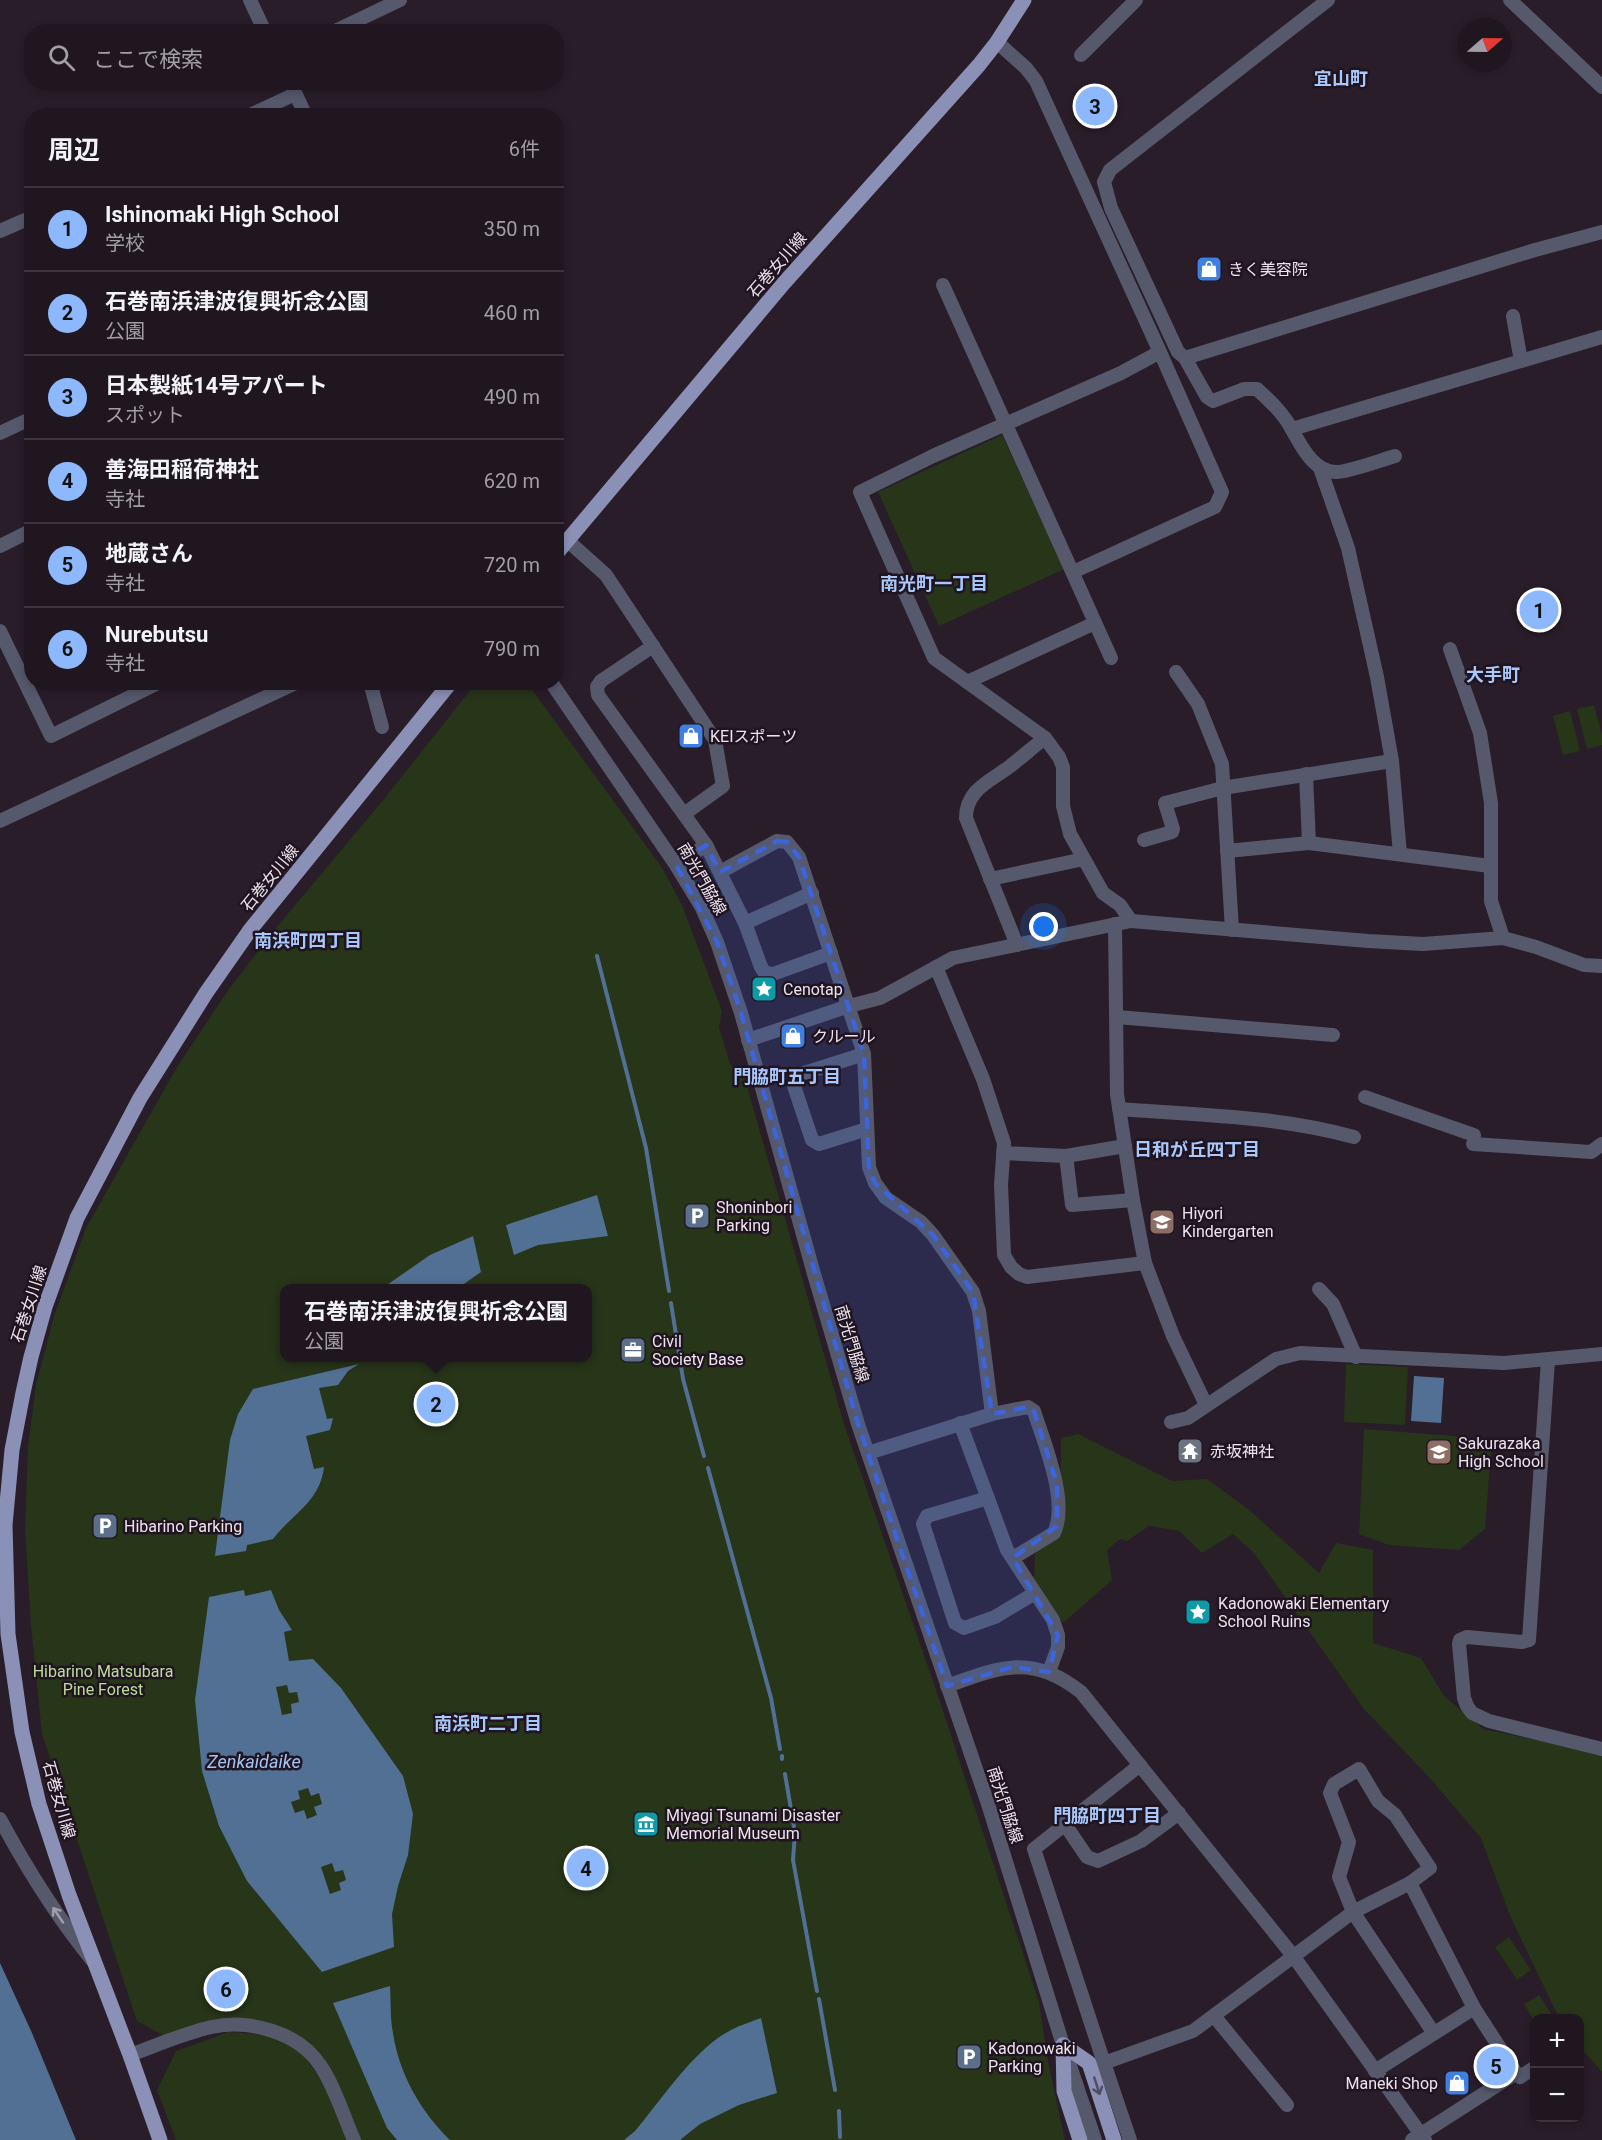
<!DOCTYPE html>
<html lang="ja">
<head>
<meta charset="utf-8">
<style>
  :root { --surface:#1f1620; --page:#271f29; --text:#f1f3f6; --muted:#a19fa5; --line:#3c353e; --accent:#8eb8fd }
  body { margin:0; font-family:Roboto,"Noto Sans JP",sans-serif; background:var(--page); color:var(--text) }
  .controls { position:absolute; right:18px; bottom:18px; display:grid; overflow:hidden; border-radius:12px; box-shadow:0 3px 9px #0003 }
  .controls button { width:54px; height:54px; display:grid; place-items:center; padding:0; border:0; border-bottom:2px solid var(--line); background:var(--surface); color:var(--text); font:30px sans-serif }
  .compass { position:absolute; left:1458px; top:18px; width:54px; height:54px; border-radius:50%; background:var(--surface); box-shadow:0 3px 9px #0003; rotate:70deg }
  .you { position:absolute; left:1044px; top:927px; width:21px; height:21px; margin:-15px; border:4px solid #fff; border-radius:50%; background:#1a73e8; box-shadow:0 0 0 9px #1a73e833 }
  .badge { display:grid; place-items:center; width:39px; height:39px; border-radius:50%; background:var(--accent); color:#111; font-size:20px; font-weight:700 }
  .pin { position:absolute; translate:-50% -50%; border:3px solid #fff; box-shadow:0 2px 6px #0006 }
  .popup { position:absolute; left:280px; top:1284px; width:312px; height:78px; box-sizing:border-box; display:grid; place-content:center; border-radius:12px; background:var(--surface); filter:drop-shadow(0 2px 4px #0005); font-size:20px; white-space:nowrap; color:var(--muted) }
  .popup b { font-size:22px; color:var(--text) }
  .popup::after { content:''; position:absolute; left:50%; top:100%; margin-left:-12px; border:12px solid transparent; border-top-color:var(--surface) }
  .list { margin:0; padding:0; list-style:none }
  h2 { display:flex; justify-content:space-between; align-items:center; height:78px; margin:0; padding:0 24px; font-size:26px }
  h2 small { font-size:20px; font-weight:400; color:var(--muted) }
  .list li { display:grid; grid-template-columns:39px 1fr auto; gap:18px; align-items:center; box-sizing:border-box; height:84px; padding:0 24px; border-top:2px solid var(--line) }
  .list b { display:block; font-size:22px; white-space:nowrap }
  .list p { margin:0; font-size:20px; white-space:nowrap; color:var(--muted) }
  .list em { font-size:20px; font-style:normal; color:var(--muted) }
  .icon { flex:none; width:33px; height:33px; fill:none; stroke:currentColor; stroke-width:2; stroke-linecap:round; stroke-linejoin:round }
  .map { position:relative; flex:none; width:1602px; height:2140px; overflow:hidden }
  .search { position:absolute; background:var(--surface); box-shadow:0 3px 9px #0003; left:24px; top:24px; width:540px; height:66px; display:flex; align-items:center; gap:15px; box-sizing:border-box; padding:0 21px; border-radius:24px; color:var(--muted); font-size:22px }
  .panel { position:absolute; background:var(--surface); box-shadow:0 3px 9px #0003; left:24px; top:108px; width:540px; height:582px; border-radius:24px }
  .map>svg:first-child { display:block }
</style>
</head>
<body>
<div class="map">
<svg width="1602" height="2140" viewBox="0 0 1602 2140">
  <rect width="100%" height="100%" fill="#291d2a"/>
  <g fill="#273519" fill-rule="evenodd">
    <polygon points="1002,435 1064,569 939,626 878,492"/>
    <path d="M 476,683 L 527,683 L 661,866 L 682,905 L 722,1011 L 719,1027 L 730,1064 L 744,1076 L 844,1424 L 936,1690 L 1039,2002 L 1048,2062 L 1065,2140 L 359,2140 L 321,2056 L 257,2021 L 168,2038 L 137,2021 L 42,1734 L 31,1625 L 25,1529 L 28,1446 L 36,1385 L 54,1316 L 86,1228 L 177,1067 L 229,989 L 276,928 L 384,799 ZM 284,1288 L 588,1288 L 588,1358 L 284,1358 Z"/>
    <polygon points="1594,705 1602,735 1602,745 1587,749 1577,709"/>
    <polygon points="1570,711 1580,751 1563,755 1553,716"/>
    <polygon points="1346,1364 1408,1367 1405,1425 1344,1422"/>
    <polygon points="1364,1429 1492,1439 1485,1529 1459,1550 1389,1545 1359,1534"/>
    <polygon points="1078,1434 1172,1481 1207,1479 1248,1509 1319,1573 1336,1543 1373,1550 1373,1643 1421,1658 1444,1696 1483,1729 1602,1754 1602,2072 1580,2047 1580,2018 1559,2018 1511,1918 1481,1838 1428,1776 1364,1709 1254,1553 1233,1534 1202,1553 1179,1531 1149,1526 1127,1541 1120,1539 1107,1550 1112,1580 1063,1623 1034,1580 1035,1552 1061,1534 1061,1438"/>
    <polygon points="1509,1937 1531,1970 1517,1980 1495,1947"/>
    <polygon points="1539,1995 1554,2018 1534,2018 1534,2021 1524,2004"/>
    <path d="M 229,2032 C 244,2033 261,2034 275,2037 C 312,2046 335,2109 349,2140 L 176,2140 L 157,2090 L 176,2051 Z"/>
  </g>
  <g fill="#527094" fill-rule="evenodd">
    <polygon points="597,1195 608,1236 538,1245 514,1255 506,1225"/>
    <polygon points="473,1236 481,1272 458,1288 385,1288 384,1287 430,1255"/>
    <path d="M 359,1364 L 348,1371 L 338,1385 L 319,1388 L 327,1419 L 333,1418 L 330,1430 L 306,1436 L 314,1469 L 324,1467 C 320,1502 292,1514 273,1539 L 247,1545 L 246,1551 L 215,1556 L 230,1440 L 238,1414 L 253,1389 Z"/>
    <polygon points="1414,1376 1444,1378 1441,1423 1411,1421"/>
    <path d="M 244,1590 L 245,1596 L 271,1590 L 279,1610 L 292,1630 L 284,1632 L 289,1661 L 313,1659 L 341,1688 L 403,1776 L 413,1814 L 408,1855 L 398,1886 L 392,1914 L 394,1947 L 322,1972 L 247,1881 L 219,1826 L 202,1771 L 195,1700 L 209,1597 ZM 287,1685 L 289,1693 L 297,1692 L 299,1702 L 291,1704 L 292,1713 L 282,1715 L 276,1687 ZM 308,1788 L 311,1796 L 319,1793 L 322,1804 L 314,1807 L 317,1815 L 307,1819 L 304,1810 L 295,1813 L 291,1802 L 300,1799 L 298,1791 ZM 332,1863 L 335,1872 L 343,1870 L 346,1880 L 339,1883 L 341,1890 L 330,1894 L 321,1867 Z"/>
    <polygon points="0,1963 32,2033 76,2140 0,2140"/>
    <path d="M 390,1986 C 391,2001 390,2018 393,2033 C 399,2074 421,2112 450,2140 L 397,2140 L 387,2128 L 333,2003 Z"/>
    <path d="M 761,2018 L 777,2093 L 739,2105 L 700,2124 L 680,2140 L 624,2140 L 635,2131 C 662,2099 694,2049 731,2030 C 740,2025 751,2022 761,2018 Z"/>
  </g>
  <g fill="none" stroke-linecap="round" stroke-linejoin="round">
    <g stroke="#527094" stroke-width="4">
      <polyline points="597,956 646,1148 669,1291"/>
      <polyline points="671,1303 683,1379 704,1456"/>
      <polyline points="708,1468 771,1698 780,1749"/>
      <polyline points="782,1756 782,1759"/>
      <polyline points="785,1774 795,1833 793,1860 817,1991"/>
      <polyline points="819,1999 835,2090"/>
      <polyline points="839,2111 840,2137"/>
    </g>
    <g stroke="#56596c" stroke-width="14">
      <polyline points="250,0 265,32"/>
      <path d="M 1328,0 L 1110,170 L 1104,182 L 1111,208 L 1178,352 L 1185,358 L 1207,397 L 1213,401 L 1244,389 L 1257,389 C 1270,401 1283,413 1291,428 C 1301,445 1313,472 1336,472 C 1349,472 1381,460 1395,456"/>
      <polyline points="1510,0 1602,87"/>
      <polyline points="333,32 400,0"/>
      <polyline points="997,42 1026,68 1036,81 1160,352"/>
      <polyline points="1081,55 1136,0"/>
      <polyline points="290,82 306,116"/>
      <polyline points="248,116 295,94"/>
      <polyline points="0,231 32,217"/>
      <polyline points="943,285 1111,658"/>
      <polyline points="1513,316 1521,361"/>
      <polyline points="1185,358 1535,250 1602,232"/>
      <polyline points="1292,429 1602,337"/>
      <polyline points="0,433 32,418"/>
      <polyline points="1320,468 1348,548 1377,677 1392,761 1400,854"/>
      <polyline points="568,541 606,575 715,740 723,786 684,814"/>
      <polyline points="0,546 32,530"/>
      <polyline points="1073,572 1215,507 1222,492 1160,352 1121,373 933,456 860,492 934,658 1045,738 1059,757 1063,767 1063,806 1070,834 1103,893 1120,905 1131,921"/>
      <polyline points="0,631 51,736 160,682"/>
      <polyline points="653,646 601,681 597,687 598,695 706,845 745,923 761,967 765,973 773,974 831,953"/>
      <polyline points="1450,649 1480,733 1491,803 1491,901 1503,938"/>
      <polyline points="1176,672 1198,704 1222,764 1232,930"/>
      <polyline points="370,682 382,727"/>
      <polyline points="551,682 676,865 701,906 717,942 741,1013 814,1274 858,1424 988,1804 1063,2045 1095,2140"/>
      <polyline points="967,682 1095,623"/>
      <polyline points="1306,774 1309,843"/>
      <polyline points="0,821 298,682"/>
      <polyline points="1144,840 1172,832 1173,829 1165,803 1223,788 1392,761"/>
      <polyline points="1227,851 1309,843 1490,866"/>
      <polyline points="676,865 706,845"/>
      <polyline points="720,872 777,841 787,842 799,857 864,1054 869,1167 875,1183 886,1198 921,1222 933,1235 973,1292 979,1311 992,1414"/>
      <polyline points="990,879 1084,859"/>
      <polyline points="745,923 812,893"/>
      <polyline points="1115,924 1117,1094 1133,1200 1145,1263 1173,1336 1206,1405"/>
      <path d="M 1017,945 L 966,818 C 966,790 989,782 1009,767 C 1021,758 1033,747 1045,738"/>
      <polyline points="936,967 983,1079 1004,1143 1001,1185 1004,1255 1011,1267 1019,1274 1027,1277 1145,1263"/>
      <polyline points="1117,1017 1333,1035"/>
      <polyline points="748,1040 849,1006 880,998 953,958 1131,921 1368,941 1423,944 1503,938 1536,947 1584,965 1602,966"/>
      <polyline points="864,1054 798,1075 794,1086 812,1140 819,1144 867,1129"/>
      <polyline points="1365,1097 1474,1135"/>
      <path d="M 1119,1109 C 1198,1115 1278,1116 1354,1137"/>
      <polyline points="1473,1144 1591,1152 1602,1144"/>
      <polyline points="1003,1153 1066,1156 1125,1146"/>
      <polyline points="1066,1156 1072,1205 1133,1200"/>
      <polyline points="1319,1289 1333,1304 1356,1357"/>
      <polyline points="1548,1360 1529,1640 1522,1642 1467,1637 1460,1640 1459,1644 1464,1698 1467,1706 1472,1713 1489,1721 1602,1749"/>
      <polyline points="1171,1422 1188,1418 1276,1359 1300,1353 1504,1363 1602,1354"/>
      <polyline points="960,1423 1007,1550 1053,1620 1058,1635 1058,1647 1049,1672"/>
      <path d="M 868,1453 L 992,1414 L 1028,1407 L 1034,1411 C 1044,1443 1069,1501 1054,1533 L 1013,1558"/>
      <polyline points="988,1498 927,1516 923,1524 955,1623 964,1628 995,1617 1035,1593"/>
      <path d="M 947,1686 C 1000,1667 1032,1653 1081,1692 L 1294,1957 L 1425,2140"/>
      <polyline points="1140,1765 1034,1849 1104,2063 1193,2031 1353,1912 1410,1883 1430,1868 1395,1815 1378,1801 1359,1769 1334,1784 1330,1793 1349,1842 1339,1877 1353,1912 1433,2032"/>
      <path d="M 0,1819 C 27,1869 56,1916 92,1960"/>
      <polyline points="1064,1823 1087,1857 1098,1861 1141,1841 1179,1813"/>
      <polyline points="1410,1883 1474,2008 1516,2073 1412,2140"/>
      <polyline points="1214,2016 1287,2105"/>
      <path d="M 130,2055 C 155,2046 187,2032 212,2027 C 249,2019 298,2032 320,2065 C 335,2087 343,2115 354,2140"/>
      <polyline points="1104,2063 1130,2140"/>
      <polyline points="1375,2071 1474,2008"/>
      <polyline points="1516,2073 1520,2077 1534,2068"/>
    </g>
    <g stroke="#8b90b6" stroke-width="15">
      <polyline points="556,554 784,283 979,65 997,42 1024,0"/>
      <polyline points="1063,2045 1089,2063 1114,2140"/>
      <polyline points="1063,2045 1064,2091 1080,2140"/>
      <polyline points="160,2140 130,2055 69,1895 39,1804 22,1732 8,1634 5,1525 12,1450 23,1393 31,1357 45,1307 77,1218 140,1098 206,993 250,930 451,682"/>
    </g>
  </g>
  <defs><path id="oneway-shaft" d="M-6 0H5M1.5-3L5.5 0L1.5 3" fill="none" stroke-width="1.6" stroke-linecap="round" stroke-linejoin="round" transform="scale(1.5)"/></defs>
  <use stroke="#a19eac" href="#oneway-shaft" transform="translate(58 1915) rotate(-124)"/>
  <use stroke="#504c64" href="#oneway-shaft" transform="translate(1097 2086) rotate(72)"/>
  <path fill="#3c64db" fill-opacity="0.2" stroke="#3c64db" stroke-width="4.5" stroke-dasharray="12 8" stroke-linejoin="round" d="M 777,841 L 787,842 L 799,857 L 864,1054 L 869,1167 L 875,1183 L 933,1235 L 973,1292 L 992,1414 L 1028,1407 L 1034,1411 L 1057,1484 L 1057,1526 L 1013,1558 L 1058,1635 L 1049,1672 L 1013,1667 L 947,1686 L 858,1424 L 741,1013 L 717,942 L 676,865 L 706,845 L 720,872 Z"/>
  <defs>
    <g id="shop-square" transform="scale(1.35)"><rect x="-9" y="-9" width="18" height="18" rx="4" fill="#3f7fe0" stroke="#201421"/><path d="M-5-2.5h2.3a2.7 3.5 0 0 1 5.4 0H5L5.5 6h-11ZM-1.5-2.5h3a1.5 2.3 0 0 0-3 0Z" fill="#fff"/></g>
    <g id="sight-square" transform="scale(1.35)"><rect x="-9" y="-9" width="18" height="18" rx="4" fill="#0f9aa8" stroke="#201421"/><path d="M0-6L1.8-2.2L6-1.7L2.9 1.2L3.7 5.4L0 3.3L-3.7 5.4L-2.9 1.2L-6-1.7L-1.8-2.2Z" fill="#fff"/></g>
    <g id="parking-square" transform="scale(1.35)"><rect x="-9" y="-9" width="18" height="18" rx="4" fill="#5c6f8a" stroke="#201421"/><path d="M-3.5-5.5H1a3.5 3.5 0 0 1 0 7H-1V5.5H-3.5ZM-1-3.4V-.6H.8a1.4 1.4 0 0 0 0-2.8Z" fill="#fff"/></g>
    <g id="school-square" transform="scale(1.35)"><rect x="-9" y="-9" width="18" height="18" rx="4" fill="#8d6e63" stroke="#201421"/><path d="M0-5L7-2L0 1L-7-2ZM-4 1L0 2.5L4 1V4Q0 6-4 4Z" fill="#fff"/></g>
    <g id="office-square" transform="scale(1.35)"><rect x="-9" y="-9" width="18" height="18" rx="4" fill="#5c6f8a" stroke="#201421"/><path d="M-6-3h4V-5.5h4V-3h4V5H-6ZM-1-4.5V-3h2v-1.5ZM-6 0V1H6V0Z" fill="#fff"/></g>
    <g id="temple-square" transform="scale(1.35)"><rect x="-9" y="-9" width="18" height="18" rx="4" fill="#6b7280" stroke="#201421"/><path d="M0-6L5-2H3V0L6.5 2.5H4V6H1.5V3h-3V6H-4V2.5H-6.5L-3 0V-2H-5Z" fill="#fff"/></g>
    <g id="museum-square" transform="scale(1.35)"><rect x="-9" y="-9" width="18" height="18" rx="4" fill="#0f9aa8" stroke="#201421"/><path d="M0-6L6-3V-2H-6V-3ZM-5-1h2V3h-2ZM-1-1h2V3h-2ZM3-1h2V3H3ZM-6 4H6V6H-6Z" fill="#fff"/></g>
  </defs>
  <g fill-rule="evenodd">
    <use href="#shop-square" x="1209" y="269"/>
    <use href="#shop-square" x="691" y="736"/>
    <use href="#sight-square" x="764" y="989"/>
    <use href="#shop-square" x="793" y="1036"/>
    <use href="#parking-square" x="697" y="1216"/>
    <use href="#school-square" x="1162" y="1222"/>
    <use href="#office-square" x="633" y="1350"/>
    <use href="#temple-square" x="1190" y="1451"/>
    <use href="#school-square" x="1439" y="1452"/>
    <use href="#parking-square" x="105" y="1526"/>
    <use href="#sight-square" x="1198" y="1612"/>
    <use href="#museum-square" x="646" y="1824"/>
    <use href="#parking-square" x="969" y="2057"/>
    <use href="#shop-square" x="1457" y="2083"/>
  </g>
  <g text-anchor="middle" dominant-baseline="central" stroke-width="5" stroke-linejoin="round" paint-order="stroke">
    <g font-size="16" fill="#ece4ed" stroke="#201421">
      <text transform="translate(777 265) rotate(-49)">石巻女川線</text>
      <text transform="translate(270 878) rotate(-51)">石巻女川線</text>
      <text transform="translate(702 879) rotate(60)">南光門脇線</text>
      <text transform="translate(29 1304) rotate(-72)">石巻女川線</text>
      <text transform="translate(852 1344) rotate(73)">南光門脇線</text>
      <text transform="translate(59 1800) rotate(74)">石巻女川線</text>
      <text transform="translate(1005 1805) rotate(72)">南光門脇線</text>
    </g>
    <g font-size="16" fill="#ece4ed" stroke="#201421" text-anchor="start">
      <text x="1228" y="269">きく美容院</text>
      <text x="710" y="736">KEIスポーツ</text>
      <text x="783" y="989">Cenotap</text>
      <text x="812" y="1036">クルール</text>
      <text x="716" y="1207">Shoninbori<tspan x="716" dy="18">Parking</tspan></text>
      <text x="1182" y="1213">Hiyori<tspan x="1182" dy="18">Kindergarten</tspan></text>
      <text x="652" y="1341">Civil<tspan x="652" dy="18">Society Base</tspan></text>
      <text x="1458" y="1443">Sakurazaka<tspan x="1458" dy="18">High School</tspan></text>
      <text x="1210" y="1451">赤坂神社</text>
      <text x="124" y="1526">Hibarino Parking</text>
      <text x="1218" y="1603">Kadonowaki Elementary<tspan x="1218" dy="18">School Ruins</tspan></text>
      <text x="666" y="1815">Miyagi Tsunami Disaster<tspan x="666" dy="18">Memorial Museum</tspan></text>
      <text x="988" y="2048">Kadonowaki<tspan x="988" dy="18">Parking</tspan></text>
      <text x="1438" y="2083" text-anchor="end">Maneki Shop</text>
    </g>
    <g font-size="16" fill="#bcde9b" stroke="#201421">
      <text x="103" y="1671">Hibarino Matsubara<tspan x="103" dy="18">Pine Forest</tspan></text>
    </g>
    <g font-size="18" font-weight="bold" fill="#a8c8fb" stroke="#201421">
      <text x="1341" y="78">宜山町</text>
      <text x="934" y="583">南光町一丁目</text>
      <text x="1493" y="674">大手町</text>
      <text x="308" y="940">南浜町四丁目</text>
      <text x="787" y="1076">門脇町五丁目</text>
      <text x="1197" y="1149">日和が丘四丁目</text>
      <text x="488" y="1723">南浜町二丁目</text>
      <text x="1107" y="1815">門脇町四丁目</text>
    </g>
    <g font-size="18" font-style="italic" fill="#a0c5f4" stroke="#201421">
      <text x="254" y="1761">Zenkaidaike</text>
    </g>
  </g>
</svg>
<div class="controls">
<button>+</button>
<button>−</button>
</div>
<svg class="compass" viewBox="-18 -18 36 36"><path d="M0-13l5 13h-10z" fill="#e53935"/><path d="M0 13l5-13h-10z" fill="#a19fa5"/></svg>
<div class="you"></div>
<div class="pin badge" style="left:1539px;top:610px">1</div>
<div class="pin badge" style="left:436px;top:1404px">2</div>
<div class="popup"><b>石巻南浜津波復興祈念公園</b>公園</div>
<div class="pin badge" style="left:1095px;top:106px">3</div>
<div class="pin badge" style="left:586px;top:1868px">4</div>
<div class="pin badge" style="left:1496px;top:2066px">5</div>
<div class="pin badge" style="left:226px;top:1989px">6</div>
<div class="search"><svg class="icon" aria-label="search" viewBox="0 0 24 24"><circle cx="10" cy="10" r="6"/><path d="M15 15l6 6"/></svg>ここで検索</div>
<section class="panel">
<h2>周辺<small>6件</small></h2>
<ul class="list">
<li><span class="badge">1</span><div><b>Ishinomaki High School</b><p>学校</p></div><em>350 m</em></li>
<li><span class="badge">2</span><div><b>石巻南浜津波復興祈念公園</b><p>公園</p></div><em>460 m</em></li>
<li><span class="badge">3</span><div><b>日本製紙14号アパート</b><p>スポット</p></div><em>490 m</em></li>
<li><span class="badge">4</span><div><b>善海田稲荷神社</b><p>寺社</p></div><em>620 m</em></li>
<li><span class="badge">5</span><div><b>地蔵さん</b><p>寺社</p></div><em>720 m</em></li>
<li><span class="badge">6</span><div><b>Nurebutsu</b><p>寺社</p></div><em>790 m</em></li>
</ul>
</section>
</div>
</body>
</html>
